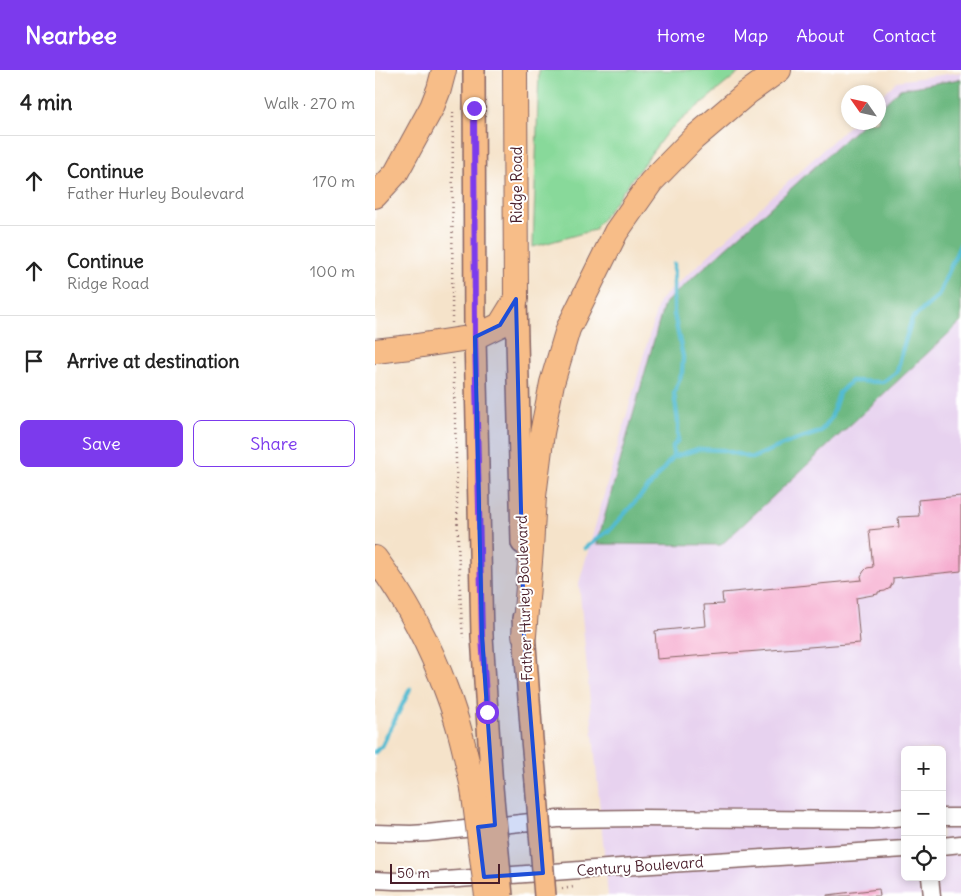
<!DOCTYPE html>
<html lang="en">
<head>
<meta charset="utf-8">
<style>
  :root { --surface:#fff; --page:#f6f6f6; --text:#222; --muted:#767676; --line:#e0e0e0; --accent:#7c3aed }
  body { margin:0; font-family:Delius,sans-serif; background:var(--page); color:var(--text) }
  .controls { position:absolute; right:15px; bottom:15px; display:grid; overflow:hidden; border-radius:8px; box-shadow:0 2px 8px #0003 }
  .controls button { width:45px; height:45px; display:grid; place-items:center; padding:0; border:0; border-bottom:1px solid var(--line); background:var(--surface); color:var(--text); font:25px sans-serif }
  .compass { position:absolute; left:466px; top:15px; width:45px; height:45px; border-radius:50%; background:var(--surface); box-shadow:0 2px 8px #0003; rotate:304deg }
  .scale { position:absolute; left:15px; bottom:12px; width:110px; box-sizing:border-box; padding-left:5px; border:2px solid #4a1f2b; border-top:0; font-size:14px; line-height:18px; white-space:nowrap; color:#4a1f2b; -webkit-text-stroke:4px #fff; paint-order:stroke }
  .stop { position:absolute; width:15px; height:15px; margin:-11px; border:4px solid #7c3aed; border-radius:50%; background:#fff }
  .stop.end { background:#7c3aed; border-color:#fff; box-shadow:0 1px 5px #0008 }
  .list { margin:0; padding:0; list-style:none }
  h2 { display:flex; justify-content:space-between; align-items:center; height:65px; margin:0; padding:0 20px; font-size:21px }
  h2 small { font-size:16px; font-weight:400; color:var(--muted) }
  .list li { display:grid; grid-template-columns:32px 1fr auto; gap:15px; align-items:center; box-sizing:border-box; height:90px; padding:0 20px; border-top:1px solid var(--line) }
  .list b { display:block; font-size:19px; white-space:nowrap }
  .list p { margin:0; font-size:16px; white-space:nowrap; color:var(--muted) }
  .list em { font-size:16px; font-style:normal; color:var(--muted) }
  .actions { display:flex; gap:10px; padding:15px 20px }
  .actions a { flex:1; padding:11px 0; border:1px solid var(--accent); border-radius:8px; text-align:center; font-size:18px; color:var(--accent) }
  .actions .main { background:var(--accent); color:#fff }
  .icon { flex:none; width:28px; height:28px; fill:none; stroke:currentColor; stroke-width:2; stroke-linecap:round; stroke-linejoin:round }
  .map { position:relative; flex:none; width:586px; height:826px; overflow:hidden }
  header { display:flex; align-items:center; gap:30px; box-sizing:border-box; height:70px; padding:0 25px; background:var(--accent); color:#fff }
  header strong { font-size:24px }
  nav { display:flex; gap:28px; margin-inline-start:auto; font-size:18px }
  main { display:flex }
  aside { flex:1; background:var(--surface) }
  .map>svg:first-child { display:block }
</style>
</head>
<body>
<header>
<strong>Nearbee</strong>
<nav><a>Home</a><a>Map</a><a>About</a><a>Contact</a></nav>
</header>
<main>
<aside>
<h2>4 min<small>Walk · 270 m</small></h2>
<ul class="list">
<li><svg class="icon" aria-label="ahead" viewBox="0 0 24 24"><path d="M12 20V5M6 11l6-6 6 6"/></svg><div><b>Continue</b><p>Father Hurley Boulevard</p></div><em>170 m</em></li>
<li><svg class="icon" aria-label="ahead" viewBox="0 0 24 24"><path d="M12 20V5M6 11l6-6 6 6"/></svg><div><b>Continue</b><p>Ridge Road</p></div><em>100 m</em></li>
<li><svg class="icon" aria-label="arrive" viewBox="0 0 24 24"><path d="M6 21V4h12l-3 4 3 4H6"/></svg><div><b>Arrive at destination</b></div></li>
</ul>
<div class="actions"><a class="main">Save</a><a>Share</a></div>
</aside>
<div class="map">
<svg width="586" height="826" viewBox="0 0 586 826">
  <rect width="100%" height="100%" fill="#fff"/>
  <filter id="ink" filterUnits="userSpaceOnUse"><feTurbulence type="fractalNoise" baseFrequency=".02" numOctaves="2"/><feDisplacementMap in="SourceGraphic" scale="10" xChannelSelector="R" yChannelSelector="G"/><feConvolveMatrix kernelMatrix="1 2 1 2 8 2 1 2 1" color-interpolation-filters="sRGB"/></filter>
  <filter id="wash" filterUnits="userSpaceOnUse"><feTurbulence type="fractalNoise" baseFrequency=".0096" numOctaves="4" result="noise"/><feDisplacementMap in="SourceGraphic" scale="20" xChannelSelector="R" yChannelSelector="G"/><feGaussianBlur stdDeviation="1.12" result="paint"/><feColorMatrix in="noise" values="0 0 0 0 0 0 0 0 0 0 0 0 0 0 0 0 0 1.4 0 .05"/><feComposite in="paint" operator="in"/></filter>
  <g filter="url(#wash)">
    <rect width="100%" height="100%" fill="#f5e3ca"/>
    <path fill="#e7d2ef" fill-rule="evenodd" d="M 586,2 L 586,826 L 233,826 L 204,513 L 284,231 L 477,53 L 503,52 L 504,28 L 522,11 ZM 530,680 L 567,680 L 567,807 L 530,807 Z"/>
    <polygon fill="#88d99a" stroke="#697c62" points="164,0 367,0 293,61 219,160 158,177"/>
    <polygon fill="#6eb982" stroke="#5c6c56" points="586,9 586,252 346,475 222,474 289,234 488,53 503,52 504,39 525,19"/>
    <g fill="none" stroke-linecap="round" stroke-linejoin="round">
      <g stroke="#53bbd1" stroke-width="4.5">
        <polyline points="298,387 298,376 303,370 303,352 299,323 307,303 308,287 299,244 299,194"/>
        <polyline points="210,478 236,459 278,412 298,387 323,379 348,380 377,388 417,371 445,362 456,348 464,323 476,311 508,312 522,302 528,278 537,249 563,226 586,173"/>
        <polyline points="0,682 7,676 35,619"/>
      </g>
    </g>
    <g id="blocks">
      <g fill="#f5a7cc">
        <polygon points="586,426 586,501 518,508 518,512 515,518 510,521 503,522 503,524 481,528 485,573 282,589 280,561 331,556 329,535 348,534 347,523 487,510 486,506 489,501 492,498 498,497 494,460 524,457 523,447 544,446 543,430"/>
        <polygon points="504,819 505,826 452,826 452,825"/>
      </g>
    </g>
  </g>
  <g filter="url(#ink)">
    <use href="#blocks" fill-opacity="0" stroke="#866463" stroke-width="1"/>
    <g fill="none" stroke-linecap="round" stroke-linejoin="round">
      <g stroke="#866463" stroke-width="19">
        <g id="minor">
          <polyline points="567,747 586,747"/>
          <polyline points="0,763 36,764 52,763 183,749 264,748 497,750 530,747"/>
          <polyline points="567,776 586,774"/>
          <polyline points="555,807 557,826"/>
          <polyline points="0,810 20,811 57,811 246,797 530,779"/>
        </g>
      </g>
      <g stroke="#866463" stroke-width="24">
        <g id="major">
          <polyline points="99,0 100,267 107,566 117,717"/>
          <polyline points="141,229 147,473"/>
          <polyline points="148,548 157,670 161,712"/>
        </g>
      </g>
      <g stroke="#866463" stroke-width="26">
        <g id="highway">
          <polyline points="0,126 21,103 57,37 64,19 69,0"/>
          <polyline points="0,281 35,277 100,267 125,255 141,229 140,0"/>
          <path d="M 0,488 C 30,528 55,575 72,622 C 84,653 91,686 98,718"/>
          <polyline points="149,565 156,479 159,426 167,363 177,313 193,259 241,162 276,112 319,68 372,23 404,0"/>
        </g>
      </g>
      <g stroke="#866463" stroke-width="2.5" stroke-dasharray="1 4" stroke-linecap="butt">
        <polyline points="77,253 78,38"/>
        <path d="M 78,288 C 82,381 81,475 88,568"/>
        <polyline points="187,819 199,817"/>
      </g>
      <use href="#minor" stroke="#fff" stroke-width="16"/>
      <use href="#major" stroke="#f7bd88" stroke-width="21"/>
      <use href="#highway" stroke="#f7bd88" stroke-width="24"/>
      <g stroke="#866463" stroke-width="24" stroke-linecap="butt">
        <g id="major-bridge">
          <polyline points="161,712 170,826"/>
          <polyline points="117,717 127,826"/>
        </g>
      </g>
      <g stroke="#866463" stroke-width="26" stroke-linecap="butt">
        <polyline id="highway-bridge" points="98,718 112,826"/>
      </g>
      <use href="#major-bridge" stroke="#f7bd88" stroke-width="21"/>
      <use href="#highway-bridge" stroke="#f7bd88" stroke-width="24"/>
    </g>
  </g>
  <g fill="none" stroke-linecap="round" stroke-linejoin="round" filter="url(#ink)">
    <polyline stroke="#7c3aed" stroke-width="6" points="99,38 100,267 107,566 112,642"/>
  </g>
  <path fill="#1d4ed8" fill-opacity="0.2" stroke="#1d4ed8" stroke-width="4" stroke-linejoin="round" d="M 141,229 L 149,565 L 168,803 L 109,807 L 103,757 L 120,755 L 107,566 L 100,267 L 125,255 Z"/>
  <g text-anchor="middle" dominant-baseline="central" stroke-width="4" stroke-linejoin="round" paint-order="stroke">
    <g font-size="15" fill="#4a1f2b" stroke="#fff">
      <text transform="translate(141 115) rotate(-90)">Ridge Road</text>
      <text transform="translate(149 528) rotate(-92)">Father Hurley Boulevard</text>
      <text transform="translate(265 796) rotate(-4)">Century Boulevard</text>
    </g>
  </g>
</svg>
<div class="controls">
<button>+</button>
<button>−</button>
<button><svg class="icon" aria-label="locate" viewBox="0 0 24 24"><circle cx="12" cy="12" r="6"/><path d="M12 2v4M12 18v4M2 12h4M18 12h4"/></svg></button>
</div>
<svg class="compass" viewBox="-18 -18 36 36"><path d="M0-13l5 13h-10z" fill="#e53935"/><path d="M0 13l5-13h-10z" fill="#767676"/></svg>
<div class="scale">50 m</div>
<div class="stop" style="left:112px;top:642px"></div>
<div class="stop end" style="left:99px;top:38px"></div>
</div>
</main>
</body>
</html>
